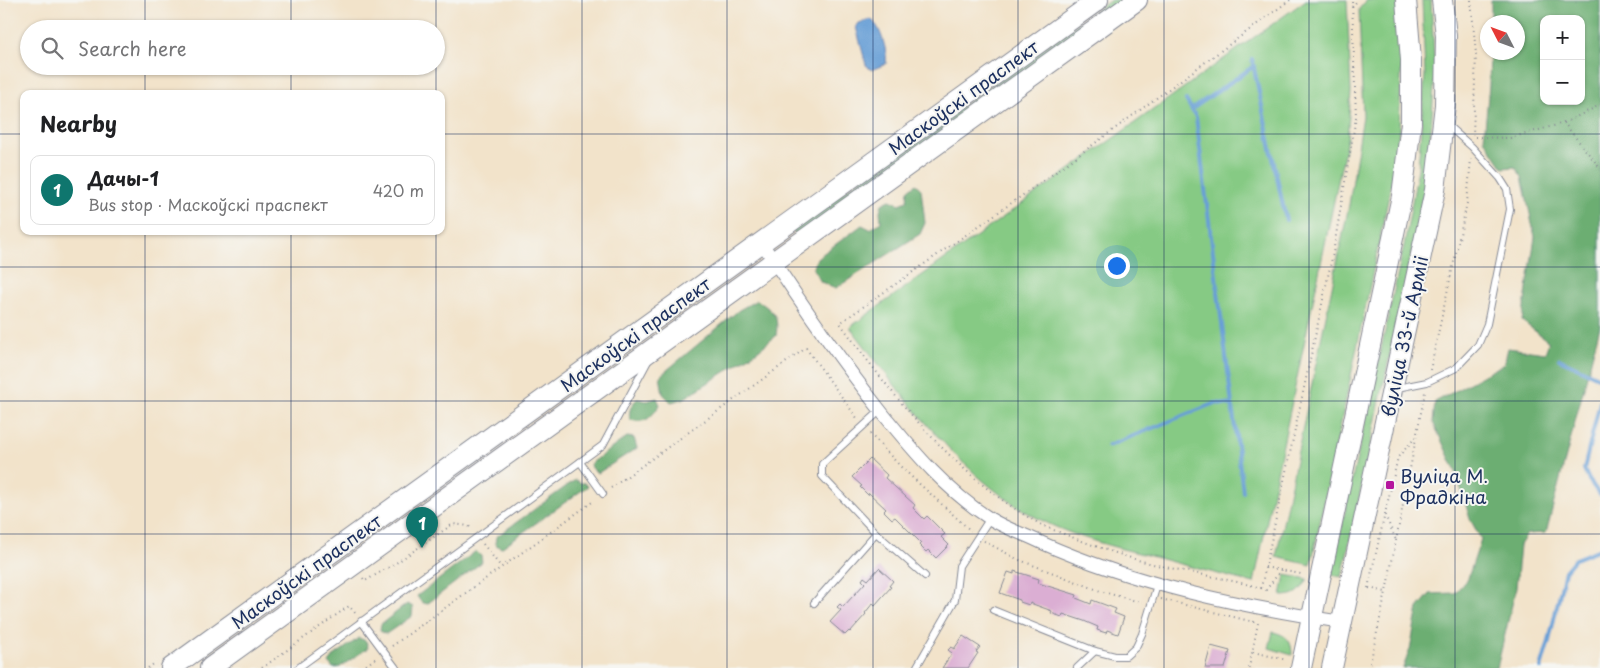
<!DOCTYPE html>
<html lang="en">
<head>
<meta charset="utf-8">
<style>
  :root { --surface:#fff; --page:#f6f6f6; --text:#202124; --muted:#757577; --line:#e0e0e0; --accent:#0f766e }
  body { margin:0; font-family:"Playpen Sans",sans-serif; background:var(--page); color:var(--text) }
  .controls { position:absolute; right:15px; top:15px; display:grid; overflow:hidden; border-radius:10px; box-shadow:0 1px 4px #0004 }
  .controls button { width:45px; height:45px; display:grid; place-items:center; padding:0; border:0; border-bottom:1px solid var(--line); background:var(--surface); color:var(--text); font:25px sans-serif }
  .compass { position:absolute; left:1480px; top:15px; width:45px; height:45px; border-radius:50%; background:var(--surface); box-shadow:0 1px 4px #0004; rotate:312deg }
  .you { position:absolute; left:1116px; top:265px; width:18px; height:18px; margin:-12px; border:4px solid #fff; border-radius:50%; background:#1a73e8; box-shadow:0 0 0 8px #1a73e833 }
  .badge { display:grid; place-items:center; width:32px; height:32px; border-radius:50%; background:var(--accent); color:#fff; font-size:16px; font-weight:700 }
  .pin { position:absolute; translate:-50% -41px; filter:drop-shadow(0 1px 2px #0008) }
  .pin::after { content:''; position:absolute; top:26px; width:18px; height:15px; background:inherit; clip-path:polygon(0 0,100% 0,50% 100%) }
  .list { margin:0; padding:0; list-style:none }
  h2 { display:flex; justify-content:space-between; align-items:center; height:65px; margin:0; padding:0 20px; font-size:21px }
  h2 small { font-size:16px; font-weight:400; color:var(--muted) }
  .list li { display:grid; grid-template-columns:32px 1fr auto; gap:15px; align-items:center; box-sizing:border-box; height:70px; margin:0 10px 10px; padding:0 10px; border:1px solid var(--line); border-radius:10px }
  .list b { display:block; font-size:19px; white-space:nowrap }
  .list p { margin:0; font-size:16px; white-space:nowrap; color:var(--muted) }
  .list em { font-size:16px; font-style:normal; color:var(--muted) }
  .icon { flex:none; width:28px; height:28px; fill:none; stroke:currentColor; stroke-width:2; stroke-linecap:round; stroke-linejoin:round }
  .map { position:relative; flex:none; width:1600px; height:668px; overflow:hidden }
  .search { position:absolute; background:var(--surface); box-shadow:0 1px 4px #0004; left:20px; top:20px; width:425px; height:55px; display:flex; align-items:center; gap:12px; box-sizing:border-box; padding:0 18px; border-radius:28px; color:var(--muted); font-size:19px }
  .panel { position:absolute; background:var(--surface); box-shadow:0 1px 4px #0004; left:20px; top:90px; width:425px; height:145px; border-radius:10px }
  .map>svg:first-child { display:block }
</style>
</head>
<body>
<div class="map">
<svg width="1600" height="668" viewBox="0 0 1600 668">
  <rect width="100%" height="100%" fill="#f6f6f2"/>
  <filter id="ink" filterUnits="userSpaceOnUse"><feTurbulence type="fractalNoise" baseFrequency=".02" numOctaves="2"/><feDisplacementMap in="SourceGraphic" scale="10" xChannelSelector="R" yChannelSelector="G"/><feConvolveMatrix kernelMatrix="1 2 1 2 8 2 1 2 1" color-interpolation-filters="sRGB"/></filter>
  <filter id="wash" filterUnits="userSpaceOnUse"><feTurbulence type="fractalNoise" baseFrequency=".0096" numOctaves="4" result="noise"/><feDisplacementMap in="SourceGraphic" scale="20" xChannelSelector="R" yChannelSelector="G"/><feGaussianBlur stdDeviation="1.12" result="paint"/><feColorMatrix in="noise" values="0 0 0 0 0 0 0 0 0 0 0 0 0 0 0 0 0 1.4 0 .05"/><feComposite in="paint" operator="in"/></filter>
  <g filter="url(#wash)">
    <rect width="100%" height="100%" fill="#f2e3ca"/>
    <g fill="#86ca84" stroke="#507c71">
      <polygon points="1111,0 1127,0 798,237 792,229"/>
      <path d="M 1306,0 L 1347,0 L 1351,92 L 1347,139 L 1254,583 C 1218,574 1183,565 1147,555 C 1113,547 1079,538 1047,523 C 966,485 903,396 850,327 Z"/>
      <polygon points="1367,0 1397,0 1402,54 1399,131 1392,181 1311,565 1276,557 1349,205 1363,116 1359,9"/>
      <polygon points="1422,0 1431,0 1435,74 1428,171 1414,242 1342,577 1331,575 1405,241 1418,169 1425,75"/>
      <path d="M 1285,575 L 1308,579 C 1300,592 1297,596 1281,596 Z"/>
      <path d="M 1273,632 C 1287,635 1292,641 1292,655 L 1269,648 Z"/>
    </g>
    <g fill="#6cae72" stroke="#446e68" fill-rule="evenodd">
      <path d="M 1491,0 L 1600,0 L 1600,326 L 1546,533 L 1527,534 L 1520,545 L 1516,588 L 1497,668 L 1403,668 L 1410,649 L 1418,608 L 1430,594 L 1455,593 L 1468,578 L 1481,539 L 1470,519 L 1456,472 L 1433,422 L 1435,402 L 1504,364 L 1508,348 L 1545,353 L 1549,342 L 1522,321 L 1535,237 L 1522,177 L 1515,167 L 1503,168 L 1484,139 L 1489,85 L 1490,53 L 1518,52 L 1518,22 L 1491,22 ZM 1544,19 L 1581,19 L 1581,101 L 1544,101 Z"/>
      <polygon points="916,184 921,189 925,223 920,234 836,288 821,282 813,269 817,258 862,225 870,229 881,222 880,211 882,204 890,200 900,204 907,201 908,190"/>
      <path d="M 757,300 C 774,312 779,315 776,336 L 756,352 L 683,399 L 671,402 L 663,394 L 660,376 L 739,310 Z"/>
      <path d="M 657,398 L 660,405 C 650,418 647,424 630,420 C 628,411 631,405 637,399 L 647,401 Z"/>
      <polygon points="627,437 634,438 637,448 598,473 591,468 590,464"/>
      <polygon points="575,480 581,483 585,483 588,486 501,548 495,544 496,537"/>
      <polygon points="476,551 481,556 482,562 427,604 421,602 417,596"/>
      <polygon points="407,604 413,607 412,616 386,634 380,631 381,624"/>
      <polygon points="359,638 366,641 368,648 340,667 333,668 329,663 335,655"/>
    </g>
    <path fill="#689fd6" stroke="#42679a" d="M 871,19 C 881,27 888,52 886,64 L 871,70 L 866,65 L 856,27 L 859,23 Z"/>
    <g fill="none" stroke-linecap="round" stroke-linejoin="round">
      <g stroke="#689fd6" stroke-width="4">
        <polyline points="1252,59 1286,220"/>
        <polyline points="1186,100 1196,117 1243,492"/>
        <polyline points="1192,109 1254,66"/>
        <polyline points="1559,359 1600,378"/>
        <polyline points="1600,402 1584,469 1589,480 1600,495"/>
        <polyline points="1108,446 1215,403 1232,405"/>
        <polyline points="1541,668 1549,641 1565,571 1575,559 1600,549"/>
      </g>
    </g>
    <g id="blocks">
      <g fill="#dbaed3">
        <polygon points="870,459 887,475 885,478 915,505 913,508 924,519 927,516 945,534 941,537 949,545 936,558 928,550 926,552 919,545 921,543 895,517 892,519 884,511 886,509 869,493 868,495 860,487 862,486 852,477"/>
        <polygon points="879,568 893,581 889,586 891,587 875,605 873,603 865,613 866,614 850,632 849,631 845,635 830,622 841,610 837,607 840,604 843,607 865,583 862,580 864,577 868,580"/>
        <polygon points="1014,571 1039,579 1038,583 1077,595 1076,598 1091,604 1092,600 1116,609 1114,613 1124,617 1118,634 1107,630 1106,633 1097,630 1098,627 1084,621 1063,614 1062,617 1051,613 1052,611 1030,603 1029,605 1020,602 1020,600 1000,593 1008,572 1014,574"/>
        <polygon points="963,636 980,647 976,652 978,653 968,668 942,668 952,653 948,650 951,647 954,649"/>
        <polygon points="1211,646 1230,651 1225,668 1205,668"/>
      </g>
    </g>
  </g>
  <g filter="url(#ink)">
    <use href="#blocks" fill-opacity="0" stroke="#868994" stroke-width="1"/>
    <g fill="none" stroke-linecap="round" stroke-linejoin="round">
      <g stroke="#868994" stroke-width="8">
        <g id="service">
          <polyline points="1397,388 1427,382 1456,368 1478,345 1487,324 1510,209 1507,189 1500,178 1472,147 1446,124"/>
          <polyline points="881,410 822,464 822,476 876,533 925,576"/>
          <polyline points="580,462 603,494"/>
          <polyline points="814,603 876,533"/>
          <polyline points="993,610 1095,651 1115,656 1126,656 1136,647 1142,634 1157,585"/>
          <polyline points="361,621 396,668"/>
          <polyline points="298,668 603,445 648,361"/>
          <polyline points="916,668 955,600 959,566 990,518"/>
          <polyline points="1077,668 1095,651"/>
        </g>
      </g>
      <g stroke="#868994" stroke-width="14">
        <path id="minor" d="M 762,243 C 800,302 840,360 884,415 C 915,453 947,491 989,518 C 1004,528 1024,534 1040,542 C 1136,585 1239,606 1342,622"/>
      </g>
      <g stroke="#868994" stroke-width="22">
        <g id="primary">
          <polyline points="171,668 1098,0"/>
          <polyline points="210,668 1137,0"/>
          <polyline points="1301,668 1402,196 1411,123 1411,60 1406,0"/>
          <polyline points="1332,668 1435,190 1445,105 1446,36 1442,0"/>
        </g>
      </g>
      <g stroke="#868994" stroke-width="2" stroke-dasharray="1 4" stroke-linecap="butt">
        <path d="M 1290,0 L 1053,174 L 840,323 C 894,398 959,480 1042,525 C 1050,529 1059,532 1067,535 C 1088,544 1110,551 1131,558 C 1174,571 1218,576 1261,588 L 1333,253 L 1356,117 L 1352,0"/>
        <polyline points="1471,0 1476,54 1473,135"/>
        <polyline points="1352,7 1358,0"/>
        <polyline points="1564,123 1600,105"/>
        <polyline points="1475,137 1510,138 1564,123 1600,168"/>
        <polyline points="1430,370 1467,203 1471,159"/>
        <polyline points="870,434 902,468 971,531"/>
        <polyline points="611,488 806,348 857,418"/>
        <polyline points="1385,515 1396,540"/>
        <polyline points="984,541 1017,559 1103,592 1140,602 1142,602"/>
        <polyline points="483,544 501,567"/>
        <polyline points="1265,567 1301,574"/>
        <polyline points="363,578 365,581 396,563 453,524 469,526 472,530"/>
        <polyline points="1261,588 1266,590 1281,570"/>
        <polyline points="1368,588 1398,457 1415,438"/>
        <polyline points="1369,588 1386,592"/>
        <polyline points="1161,599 1258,623 1249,668"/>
        <polyline points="392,646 595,500"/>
        <polyline points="1253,652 1287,660"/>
        <polyline points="148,668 155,663"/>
        <polyline points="262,668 349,606 356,614"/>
        <polyline points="362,668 376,658"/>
        <polyline points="1369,668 1386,592 1425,392"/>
      </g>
      <use href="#service" stroke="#fff" stroke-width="6"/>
      <use href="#minor" stroke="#fff" stroke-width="12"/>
      <use href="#primary" stroke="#fff" stroke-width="20"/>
    </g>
  </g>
  <path fill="none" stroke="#1b2f5e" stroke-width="1" stroke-opacity="0.55" d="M 145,0 L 145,29M 291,0 L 291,29M 436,0 L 436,94M 582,0 L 582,668M 727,0 L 727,668M 873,0 L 873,668M 1018,0 L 1018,668M 1164,0 L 1164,668M 1309,0 L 1309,668M 1455,0 L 1455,668M 145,66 L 145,94M 291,66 L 291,94M 0,134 L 24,134M 441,134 L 1600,134M 145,231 L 145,668M 291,231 L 291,668M 436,231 L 436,668M 0,267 L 1600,267M 0,401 L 1600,401M 0,534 L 1600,534"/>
  <rect fill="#b5179e" stroke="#f6f6f2" stroke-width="2" x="1385" y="480" width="10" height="10" rx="2.5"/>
  <g text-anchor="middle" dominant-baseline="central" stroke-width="4" stroke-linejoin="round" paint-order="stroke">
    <g font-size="18" fill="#1b2f5e" stroke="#f6f6f2">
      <text transform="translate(963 97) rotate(-36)">Маскоўскі праспект</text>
      <text transform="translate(635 334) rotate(-36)">Маскоўскі праспект</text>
      <text transform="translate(1404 336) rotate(-78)">вуліца 33-й Арміі</text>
      <text transform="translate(306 571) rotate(-36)">Маскоўскі праспект</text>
    </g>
    <g font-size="18" fill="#1b2f5e" stroke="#f6f6f2" text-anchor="start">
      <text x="1400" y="475">Вуліца М.<tspan x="1400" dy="21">Фрадкіна</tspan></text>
    </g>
  </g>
</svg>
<div class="controls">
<button>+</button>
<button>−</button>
</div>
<svg class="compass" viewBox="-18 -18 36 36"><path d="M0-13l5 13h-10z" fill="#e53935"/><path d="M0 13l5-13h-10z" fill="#757577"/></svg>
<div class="you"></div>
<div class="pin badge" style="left:422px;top:548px">1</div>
<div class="search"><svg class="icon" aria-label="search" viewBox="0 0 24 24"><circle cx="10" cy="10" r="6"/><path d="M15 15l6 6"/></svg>Search here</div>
<section class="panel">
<h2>Nearby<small></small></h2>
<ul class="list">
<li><span class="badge">1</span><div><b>Дачы-1</b><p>Bus stop · Маскоўскі праспект</p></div><em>420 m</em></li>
</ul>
</section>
</div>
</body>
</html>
